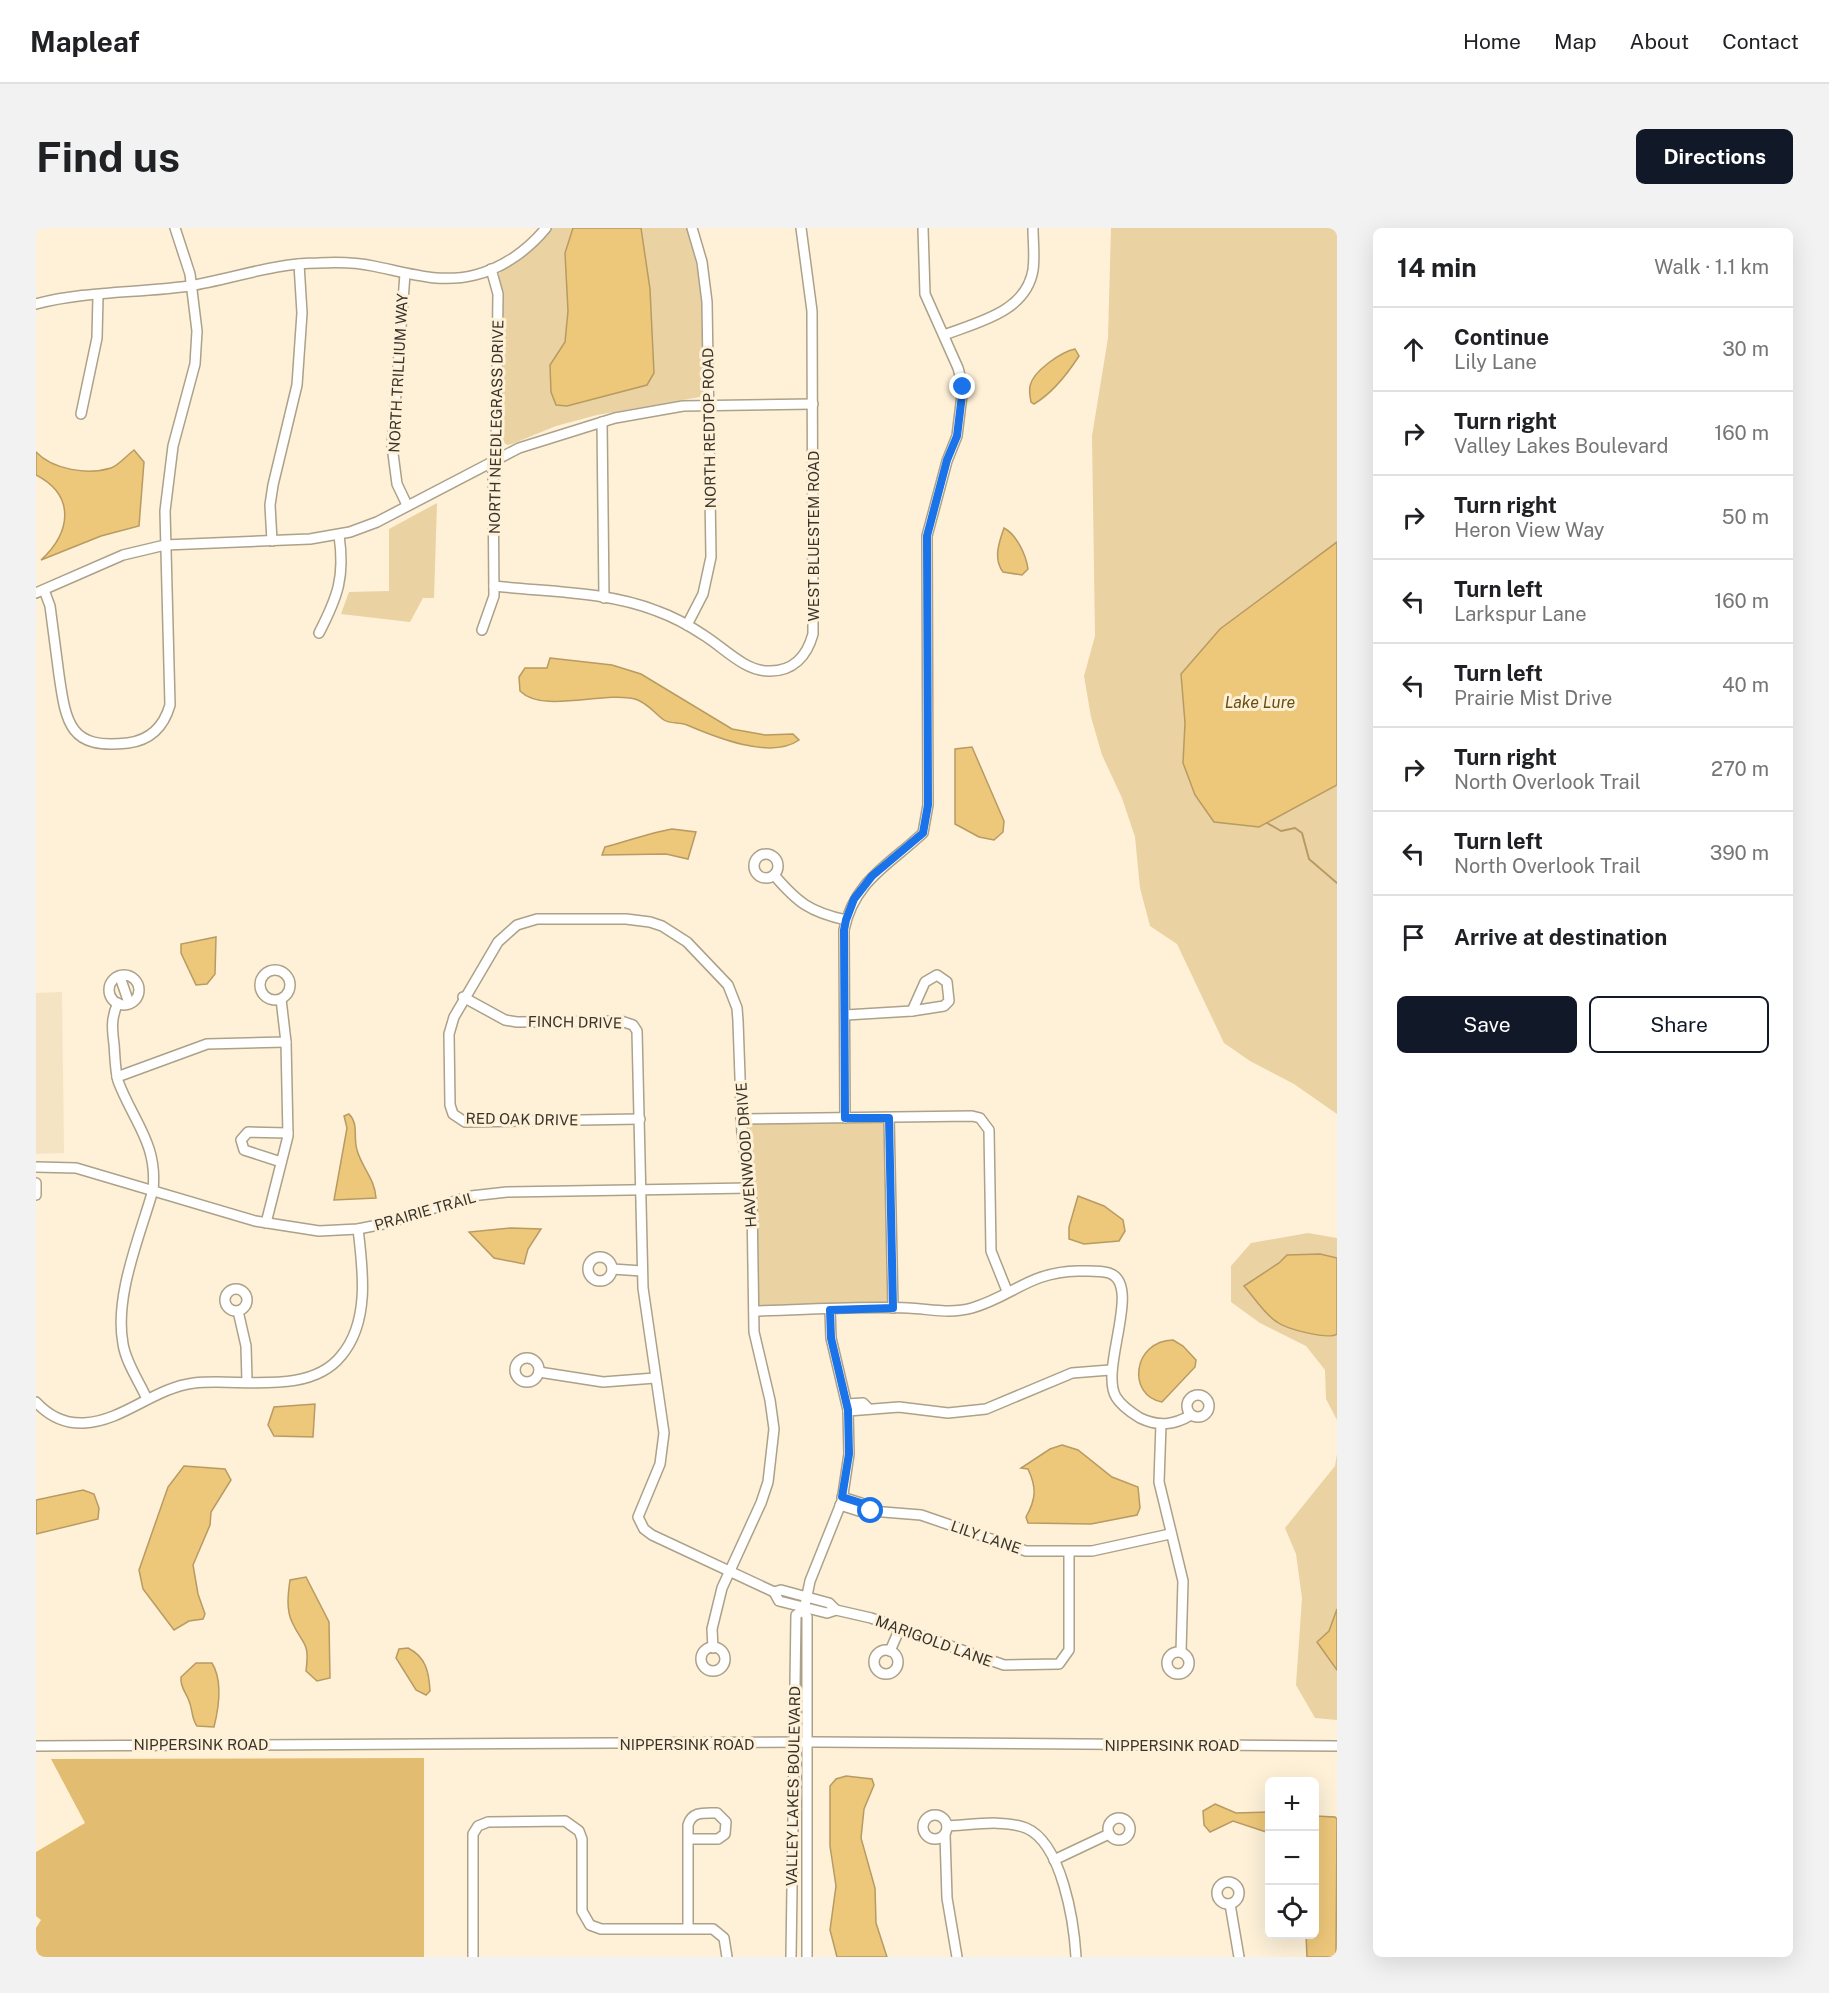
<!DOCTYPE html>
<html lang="en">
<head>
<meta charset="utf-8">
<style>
  :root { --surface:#fff; --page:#f2f2f2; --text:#202124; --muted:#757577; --line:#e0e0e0; --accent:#111827 }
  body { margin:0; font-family:"Public Sans",sans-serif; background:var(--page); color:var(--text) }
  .controls { position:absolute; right:18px; bottom:18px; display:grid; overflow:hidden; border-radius:9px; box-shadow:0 6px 24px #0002 }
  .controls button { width:54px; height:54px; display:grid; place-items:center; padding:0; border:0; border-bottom:2px solid var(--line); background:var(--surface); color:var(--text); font:30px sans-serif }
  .stop { position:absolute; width:18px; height:18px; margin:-14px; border:4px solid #1a73e8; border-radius:50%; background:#fff }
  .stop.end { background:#1a73e8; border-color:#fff; box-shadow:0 2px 6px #0008 }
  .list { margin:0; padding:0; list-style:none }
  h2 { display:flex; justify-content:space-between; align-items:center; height:78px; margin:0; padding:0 24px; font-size:26px }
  h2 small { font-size:20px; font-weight:400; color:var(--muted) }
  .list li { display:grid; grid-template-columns:39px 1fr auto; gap:18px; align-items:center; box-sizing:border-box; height:84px; padding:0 24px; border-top:2px solid var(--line) }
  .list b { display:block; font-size:22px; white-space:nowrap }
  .list p { margin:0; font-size:20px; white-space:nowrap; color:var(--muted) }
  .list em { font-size:20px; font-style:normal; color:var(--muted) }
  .actions { display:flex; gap:12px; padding:18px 24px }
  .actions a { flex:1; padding:14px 0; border:2px solid var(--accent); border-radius:9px; text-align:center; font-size:21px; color:var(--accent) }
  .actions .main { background:var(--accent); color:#fff }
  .icon { flex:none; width:33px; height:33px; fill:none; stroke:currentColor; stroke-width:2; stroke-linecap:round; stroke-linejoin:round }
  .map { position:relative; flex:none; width:1301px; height:1729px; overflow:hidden; border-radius:9px }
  header { display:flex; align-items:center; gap:36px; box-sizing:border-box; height:84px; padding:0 30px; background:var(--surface); border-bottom:2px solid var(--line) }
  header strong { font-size:28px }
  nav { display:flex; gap:33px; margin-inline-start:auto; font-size:21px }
  .intro { display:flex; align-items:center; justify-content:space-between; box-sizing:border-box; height:144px; padding:0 36px }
  h1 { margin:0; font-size:42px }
  .button { padding:15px 27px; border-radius:9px; background:var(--accent); color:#fff; font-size:21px; font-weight:700 }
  main { display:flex; gap:36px; padding:0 36px }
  aside { flex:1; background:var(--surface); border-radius:9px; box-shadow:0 6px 24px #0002 }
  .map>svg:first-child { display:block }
</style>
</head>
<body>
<header>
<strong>Mapleaf</strong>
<nav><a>Home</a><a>Map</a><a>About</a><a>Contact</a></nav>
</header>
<div class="intro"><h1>Find us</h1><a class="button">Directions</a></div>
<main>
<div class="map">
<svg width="1301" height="1729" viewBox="0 0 1301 1729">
  <rect width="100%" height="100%" fill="#fef1d8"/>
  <polygon fill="#f4e4c4" points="26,764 28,925 0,926 0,765"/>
  <g fill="#ead2a2">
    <polygon points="514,0 653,0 666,66 668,160 664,169 561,187 520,198 476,216 471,217 466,213 466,95 462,47 469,39 486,29"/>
    <polygon points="1075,0 1301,0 1301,314 1184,401 1145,446 1149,495 1147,535 1223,599 1301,557 1301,886 1258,856 1214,833 1188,815 1141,716 1114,698 1104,660 1099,609 1086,570 1066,527 1055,489 1048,448 1059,408 1056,208 1072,110"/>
    <polygon points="401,275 398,370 387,370 374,394 305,386 313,364 353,363 353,301"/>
    <polygon points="849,894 852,1077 721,1079 720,960 709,896"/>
    <polygon points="1272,1005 1301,1010 1301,1192 1290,1171 1289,1142 1270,1118 1224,1095 1195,1074 1195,1038 1215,1015"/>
    <polygon points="1301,1226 1301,1492 1279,1490 1260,1457 1266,1370 1260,1326 1249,1300 1299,1238"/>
  </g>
  <polygon fill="#e2bc70" points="388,1530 388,1729 0,1729 0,1700 5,1692 0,1688 0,1624 49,1595 15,1531"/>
  <g fill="#edc77a" stroke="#b79b62" stroke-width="1.5">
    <polygon points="537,0 605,0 614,61 618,145 611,157 531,178 520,177 515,164 514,137 529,114 532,83 529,25"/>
    <path d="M 1039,121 L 1043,128 C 1032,145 1015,166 998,176 L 995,174 C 994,169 993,163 994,158 C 997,143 1025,124 1039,121 Z"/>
    <path d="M 98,222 L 108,234 L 103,298 L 65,308 L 5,332 C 35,304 40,268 0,247 L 0,224 C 17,242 52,247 75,240 C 83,237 91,227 98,222 Z"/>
    <path d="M 968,300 C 981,307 990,327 992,341 L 986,347 L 967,344 C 957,331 963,314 968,300 Z"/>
    <polygon points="1301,314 1301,557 1223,599 1178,594 1159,567 1147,535 1149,495 1145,446 1184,401"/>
    <path d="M 514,430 L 576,437 L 605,446 L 696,501 L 729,507 L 757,506 L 763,512 C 735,532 679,509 651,497 C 644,494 634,496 628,492 C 618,485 612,475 599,471 C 567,463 507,486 484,463 L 483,449 L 489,440 L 511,440 Z"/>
    <polygon points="936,519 968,593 967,604 958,612 943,609 919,596 919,521"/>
    <path d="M 636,601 L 660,604 L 652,631 L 630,626 L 566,627 L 569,619 C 592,613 613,605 636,601 Z"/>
    <polygon points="180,709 179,746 171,756 160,757 145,725 145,716"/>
    <path d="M 313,886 C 323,896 317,909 321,922 C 326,940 339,951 340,970 L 298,972 L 311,900 L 308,888 Z"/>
    <polygon points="1042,968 1068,978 1087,992 1089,1003 1083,1013 1048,1016 1033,1011 1033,999"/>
    <polygon points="475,1000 505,1001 492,1021 488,1036 458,1030 433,1004"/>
    <path d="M 1284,1026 L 1301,1030 L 1301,1106 C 1292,1112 1250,1101 1241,1094 C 1228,1086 1218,1069 1208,1058 L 1243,1035 L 1251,1027 Z"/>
    <path d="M 1137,1112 L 1147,1118 L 1160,1132 L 1159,1139 L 1126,1174 C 1091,1168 1096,1113 1137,1112 Z"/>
    <polygon points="279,1176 277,1209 238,1208 232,1197 238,1179"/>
    <path d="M 1026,1217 L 1042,1222 L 1076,1249 L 1102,1259 L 1104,1280 L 1101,1287 L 1055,1296 L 992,1295 L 990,1289 C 1000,1271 1001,1260 992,1241 L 985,1240 L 1014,1221 Z"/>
    <polygon points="148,1238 189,1241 195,1252 175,1284 174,1297 157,1337 162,1366 169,1386 167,1391 153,1393 138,1402 107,1361 103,1342 132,1259"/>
    <polygon points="47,1262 58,1266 63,1280 62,1291 0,1306 0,1272"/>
    <path d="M 270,1349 L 293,1394 L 294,1450 L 281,1453 L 270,1443 C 274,1413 267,1418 256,1394 C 250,1381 252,1366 254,1352 Z"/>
    <polygon points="1301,1381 1301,1442 1281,1414 1293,1403"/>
    <path d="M 372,1420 C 390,1429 393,1444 394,1463 L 390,1467 L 380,1462 L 360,1430 L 363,1421 Z"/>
    <path d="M 160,1435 L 176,1435 C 187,1453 183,1479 178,1499 L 161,1498 C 155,1490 157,1482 153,1473 C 150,1464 144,1460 145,1449 Z"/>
    <polygon points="810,1548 836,1551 838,1557 828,1581 825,1610 839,1660 840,1695 851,1729 801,1729 794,1702 800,1658 794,1618 794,1558 800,1551"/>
    <polygon points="1179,1576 1200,1585 1233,1584 1233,1605 1197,1593 1174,1604 1168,1597 1167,1583"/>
    <polygon points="1279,1588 1299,1589 1301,1591 1300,1729 1271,1729 1270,1707 1278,1706"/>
  </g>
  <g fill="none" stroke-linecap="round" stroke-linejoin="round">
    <polyline stroke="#b79b62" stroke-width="2" points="1231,595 1245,603 1259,600 1266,605 1273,631 1301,655"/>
    <g stroke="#aca189" stroke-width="12">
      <g id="minor">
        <polyline points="369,46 356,218 361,256 371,277"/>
        <path d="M 0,76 C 47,63 104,65 153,58 C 196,51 238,35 282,35 C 300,34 319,34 337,38 C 372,45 403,56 439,47 C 467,40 492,22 510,0"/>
        <path d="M 908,107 C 942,94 990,84 997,42 C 999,28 997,14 997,0"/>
        <polyline points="45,186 61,110 62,68"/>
        <polyline points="566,194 568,370"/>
        <polyline points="236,313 234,277 237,257 261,157 266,85 263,36"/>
        <path d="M 458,358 C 511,364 571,363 621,383 C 638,389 654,398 669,408 C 688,420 709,443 732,443 C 757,444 771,428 777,406 L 776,83 L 765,0"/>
        <path d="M 8,362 L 14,378 C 17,401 20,424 23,447 C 30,496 34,522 92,515 C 115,512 128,498 134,477 L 129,283 L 137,218 L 159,136 L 161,103 L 154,46 L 139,0"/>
        <polyline points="0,365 87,327 129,317 274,311 314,304 341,294 483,220 579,190 647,178 777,176"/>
        <polyline points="651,397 667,366 675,329 671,74 666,34 656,0"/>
        <polyline points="446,402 458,368 457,244 460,219 462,66 455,41"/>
        <path d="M 283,405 C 302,368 309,349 303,307"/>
        <circle cx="730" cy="638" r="12"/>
        <path d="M 738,647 C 762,675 774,684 810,692"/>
        <circle cx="239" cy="757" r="15"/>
        <polygon points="901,747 911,754 913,773 908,778 876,783 889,754"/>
        <circle cx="88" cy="762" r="15"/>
        <polyline points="84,749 93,775"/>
        <polyline points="427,769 469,792 481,794 585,793 597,797 601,803 607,1060 628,1205 624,1236 602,1289 608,1301 616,1307 738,1364"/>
        <path d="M 82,775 C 75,789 76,801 78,816 C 79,828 79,842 82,853 C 97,893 122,916 117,962 C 104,1008 78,1068 87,1116 C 90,1135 103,1153 111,1171"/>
        <polyline points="810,787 876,783"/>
        <polyline points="81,849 171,816 250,814"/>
        <path d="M 809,890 L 808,702 C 818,653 853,637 887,605 L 892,577 L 891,308 L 911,233 L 921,208 L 927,159 L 922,140 L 889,66 L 887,0"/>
        <polyline points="853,890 857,1080"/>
        <polyline points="604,891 429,894 417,886 414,877 413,806 418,789 462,714 481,697 501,691 590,691 614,694 626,698 651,714 692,757 701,780 702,793 706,906 716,975 718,1104 734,1172 738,1201 732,1254 725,1275 686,1360 676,1401 677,1420"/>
        <polyline points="705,891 936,888 944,890 953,902 955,1023 971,1063"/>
        <polyline points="245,934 208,922 205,912 212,904 252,905"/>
        <polyline points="0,939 40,940 219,993 283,1003 322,1001 352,995 435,968 471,964 714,960"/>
        <polyline points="0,955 0,967"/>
        <polyline points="230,995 252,908 250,814 245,771"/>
        <circle cx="564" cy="1041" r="12"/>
        <polyline points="576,1041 606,1043"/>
        <circle cx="200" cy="1072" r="11"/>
        <polyline points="202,1083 210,1118 211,1153"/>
        <path d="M 718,1083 C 769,1082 821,1078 872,1080 C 894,1081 915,1086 936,1080 C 977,1068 993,1044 1042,1043 C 1053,1043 1063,1042 1073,1045 C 1107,1056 1063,1141 1080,1169 C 1085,1178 1096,1185 1104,1190 C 1123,1199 1138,1197 1155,1187"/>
        <circle cx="491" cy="1142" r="12"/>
        <polyline points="503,1144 567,1154 619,1150"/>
        <circle cx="1162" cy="1178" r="11"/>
        <path d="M 0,1174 C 13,1188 28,1196 48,1195 C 87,1193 118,1160 158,1155 C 203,1150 273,1168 305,1128 C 334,1094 327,1042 322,1001"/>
        <polyline points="811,1176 827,1175 831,1179"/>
        <polyline points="812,1183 863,1179 912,1185 950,1181 1036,1145 1074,1142"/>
        <polyline points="1125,1196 1123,1254 1147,1353 1145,1424"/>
        <polyline points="806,1269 825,1275 829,1281 835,1283 885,1287 990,1323 1056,1323 1134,1306"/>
        <polyline points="804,1277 823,1283 829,1281"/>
        <polyline points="738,1364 743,1373 791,1385 800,1382 835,1390 968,1437 1023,1436 1033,1422 1033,1324"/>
        <polyline points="738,1364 745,1362 793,1375 800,1382"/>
        <polyline points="768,1382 771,1389 771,1729"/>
        <polyline points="768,1382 774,1353 806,1273 813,1226 812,1182 795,1110 794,1082"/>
        <circle cx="677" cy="1431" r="12"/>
        <circle cx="850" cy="1434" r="12"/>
        <polyline points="854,1423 864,1400"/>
        <circle cx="1142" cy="1435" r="11"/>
        <polyline points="0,1518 780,1514 1301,1518"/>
        <circle cx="899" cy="1599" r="12"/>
        <circle cx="1083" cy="1601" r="11"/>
        <path d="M 911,1598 C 935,1597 967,1591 990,1600 C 1026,1615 1038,1694 1040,1729"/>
        <polyline points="909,1607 911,1670 921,1729"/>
        <polyline points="1018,1632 1073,1606"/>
        <circle cx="1192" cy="1665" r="11"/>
        <polyline points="1194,1676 1203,1729"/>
        <path d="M 652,1699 L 652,1597 C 656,1583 668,1585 681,1585 L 690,1594 L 689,1606 L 682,1611 L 653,1611"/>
        <polyline points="437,1729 437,1606 442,1598 452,1594 529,1593 543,1603 546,1611 546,1683 554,1697 565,1701 677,1701 688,1710 691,1729"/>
        <polyline points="755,1729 760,1387 768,1382"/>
      </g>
    </g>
    <use href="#minor" stroke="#fff" stroke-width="9"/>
  </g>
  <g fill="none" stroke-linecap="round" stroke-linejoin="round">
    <polyline stroke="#1a73e8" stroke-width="8" points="835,1283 829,1281 825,1275 806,1269 813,1226 812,1182 795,1110 794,1082 857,1080 853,890 809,890 808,702 810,692 818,671 836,648 887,605 892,577 891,308 911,232 921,208 927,159"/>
  </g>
  <g text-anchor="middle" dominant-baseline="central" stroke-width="6" stroke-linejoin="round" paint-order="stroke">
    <g font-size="15" fill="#39342b" stroke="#fef1d8">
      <text transform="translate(362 145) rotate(-87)">NORTH TRILLIUM WAY</text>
      <text transform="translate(460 199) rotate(-89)">NORTH NEEDLEGRASS DRIVE</text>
      <text transform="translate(673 200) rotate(-91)">NORTH REDTOP ROAD</text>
      <text transform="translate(777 308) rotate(-90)">WEST BLUESTEM ROAD</text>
      <text transform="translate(539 794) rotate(1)">FINCH DRIVE</text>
      <text transform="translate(486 891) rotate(1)">RED OAK DRIVE</text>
      <text transform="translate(710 927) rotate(-94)">HAVENWOOD DRIVE</text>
      <text transform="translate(389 983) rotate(-16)">PRAIRIE TRAIL</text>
      <text transform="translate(950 1309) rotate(19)">LILY LANE</text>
      <text transform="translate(898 1413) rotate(20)">MARIGOLD LANE</text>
      <text x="165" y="1516">NIPPERSINK ROAD</text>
      <text x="651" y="1516">NIPPERSINK ROAD</text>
      <text x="1136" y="1517">NIPPERSINK ROAD</text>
      <text transform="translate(757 1558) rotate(-89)">VALLEY LAKES BOULEVARD</text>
    </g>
    <g font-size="16" font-style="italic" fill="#684e13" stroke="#fef1d8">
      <text x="1224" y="474">Lake Lure</text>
    </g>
  </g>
</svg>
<div class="controls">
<button>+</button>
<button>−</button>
<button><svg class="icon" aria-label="locate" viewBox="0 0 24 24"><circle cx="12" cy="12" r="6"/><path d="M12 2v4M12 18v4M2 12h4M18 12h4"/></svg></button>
</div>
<div class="stop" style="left:835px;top:1283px"></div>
<div class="stop end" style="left:927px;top:159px"></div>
</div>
<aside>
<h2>14 min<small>Walk · 1.1 km</small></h2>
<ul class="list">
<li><svg class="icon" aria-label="ahead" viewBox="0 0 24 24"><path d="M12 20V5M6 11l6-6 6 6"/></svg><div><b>Continue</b><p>Lily Lane</p></div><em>30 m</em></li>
<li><svg class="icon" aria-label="right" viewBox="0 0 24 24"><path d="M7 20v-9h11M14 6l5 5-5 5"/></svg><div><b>Turn right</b><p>Valley Lakes Boulevard</p></div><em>160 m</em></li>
<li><svg class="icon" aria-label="right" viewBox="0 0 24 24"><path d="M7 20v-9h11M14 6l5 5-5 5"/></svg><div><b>Turn right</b><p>Heron View Way</p></div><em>50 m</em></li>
<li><svg class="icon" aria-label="left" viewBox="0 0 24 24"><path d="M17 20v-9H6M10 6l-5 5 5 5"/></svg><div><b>Turn left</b><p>Larkspur Lane</p></div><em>160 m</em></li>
<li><svg class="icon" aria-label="left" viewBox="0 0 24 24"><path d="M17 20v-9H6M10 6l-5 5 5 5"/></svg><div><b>Turn left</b><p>Prairie Mist Drive</p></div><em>40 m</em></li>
<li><svg class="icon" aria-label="right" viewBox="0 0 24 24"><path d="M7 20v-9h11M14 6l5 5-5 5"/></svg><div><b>Turn right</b><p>North Overlook Trail</p></div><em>270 m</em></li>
<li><svg class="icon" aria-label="left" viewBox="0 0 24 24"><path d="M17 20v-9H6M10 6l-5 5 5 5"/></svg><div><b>Turn left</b><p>North Overlook Trail</p></div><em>390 m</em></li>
<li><svg class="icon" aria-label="arrive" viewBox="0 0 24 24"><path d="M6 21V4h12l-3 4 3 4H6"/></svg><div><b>Arrive at destination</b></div></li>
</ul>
<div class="actions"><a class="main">Save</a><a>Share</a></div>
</aside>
</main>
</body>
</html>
